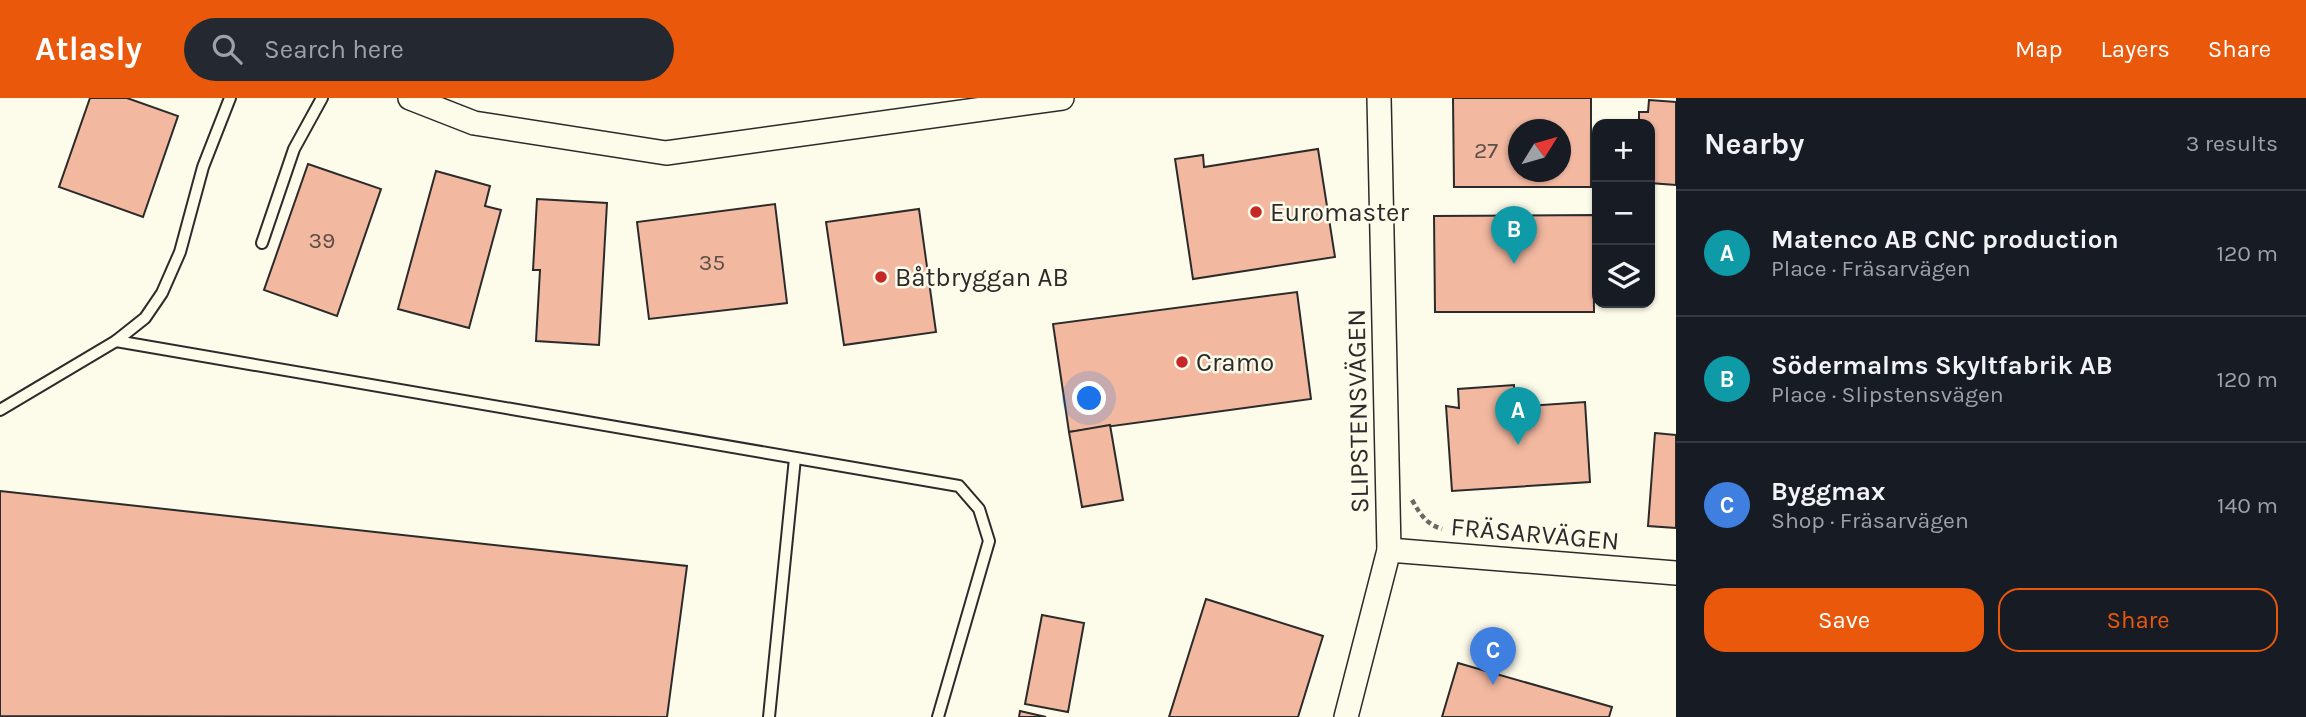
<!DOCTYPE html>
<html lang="en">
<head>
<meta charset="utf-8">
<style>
  :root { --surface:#171b24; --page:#242831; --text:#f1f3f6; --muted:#9ea1a6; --line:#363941; --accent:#ea580c }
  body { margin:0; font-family:Karla,sans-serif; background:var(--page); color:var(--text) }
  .controls { position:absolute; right:21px; top:21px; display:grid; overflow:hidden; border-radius:14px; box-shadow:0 2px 5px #0004 }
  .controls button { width:63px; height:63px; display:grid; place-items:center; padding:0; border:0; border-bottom:2px solid var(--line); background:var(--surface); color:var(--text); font:35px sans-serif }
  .compass { position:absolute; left:1508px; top:21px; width:63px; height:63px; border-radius:50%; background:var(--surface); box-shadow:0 2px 5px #0004; rotate:53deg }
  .you { position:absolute; left:1090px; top:301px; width:24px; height:24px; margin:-18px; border:5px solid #fff; border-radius:50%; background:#1a73e8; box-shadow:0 0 0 10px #1a73e833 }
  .badge { display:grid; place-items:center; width:46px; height:46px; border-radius:50%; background:var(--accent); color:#fff; font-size:23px; font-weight:700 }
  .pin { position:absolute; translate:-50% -58px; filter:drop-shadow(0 2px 4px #0008) }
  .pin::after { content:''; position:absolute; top:37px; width:24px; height:21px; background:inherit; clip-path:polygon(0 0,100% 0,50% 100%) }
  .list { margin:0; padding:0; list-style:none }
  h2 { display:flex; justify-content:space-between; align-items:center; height:91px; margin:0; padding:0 28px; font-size:30px }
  h2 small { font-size:23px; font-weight:400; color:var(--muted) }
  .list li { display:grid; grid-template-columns:46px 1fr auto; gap:21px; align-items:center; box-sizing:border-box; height:126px; padding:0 28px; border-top:2px solid var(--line) }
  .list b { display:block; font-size:26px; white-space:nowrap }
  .list p { margin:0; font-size:23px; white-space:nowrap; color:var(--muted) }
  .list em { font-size:23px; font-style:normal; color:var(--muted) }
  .actions { display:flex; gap:14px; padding:21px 28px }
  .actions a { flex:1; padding:16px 0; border:2px solid var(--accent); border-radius:21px; text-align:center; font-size:24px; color:var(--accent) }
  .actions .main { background:var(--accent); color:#fff }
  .icon { flex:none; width:38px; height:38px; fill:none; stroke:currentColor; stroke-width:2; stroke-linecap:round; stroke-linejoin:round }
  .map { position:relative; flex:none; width:1676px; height:619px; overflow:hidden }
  header { display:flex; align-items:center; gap:42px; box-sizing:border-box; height:98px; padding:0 35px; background:var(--accent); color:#fff }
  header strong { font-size:33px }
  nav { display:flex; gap:38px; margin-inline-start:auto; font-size:24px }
  .search { width:490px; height:63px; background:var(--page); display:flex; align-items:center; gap:18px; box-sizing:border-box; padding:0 24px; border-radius:38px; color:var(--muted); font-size:26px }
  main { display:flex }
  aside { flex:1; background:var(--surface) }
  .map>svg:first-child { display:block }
</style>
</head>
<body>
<header>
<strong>Atlasly</strong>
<div class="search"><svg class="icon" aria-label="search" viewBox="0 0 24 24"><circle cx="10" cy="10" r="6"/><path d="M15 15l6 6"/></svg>Search here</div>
<nav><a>Map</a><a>Layers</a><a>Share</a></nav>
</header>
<main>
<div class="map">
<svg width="1676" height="619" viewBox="0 0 1676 619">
  <rect width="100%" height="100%" fill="#fdfbea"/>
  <g fill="#f2b8a0" stroke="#2b2b2b" stroke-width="2" fill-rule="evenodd">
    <polygon points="90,0 127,0 178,18 143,119 59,89"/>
    <path d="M 1453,0 L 1591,0 L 1591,89 L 1454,89 ZM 1518,32 L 1560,32 L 1560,74 L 1518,74 Z"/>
    <polygon points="1649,2 1676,4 1676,87 1650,85 1650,26 1639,26 1639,14 1648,14"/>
    <polygon points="1318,51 1335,159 1193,181 1175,61 1203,57 1204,69"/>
    <polygon points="308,66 381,91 337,218 264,192"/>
    <polygon points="436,73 490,88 485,108 501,112 469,230 398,211"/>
    <polygon points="537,101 607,105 599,247 536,243 540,172 533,172"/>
    <polygon points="775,106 787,205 649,221 637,124"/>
    <polygon points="919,111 936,234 844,247 826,124"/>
    <polygon points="1593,117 1594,214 1435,214 1434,118"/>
    <polygon points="1297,194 1311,301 1069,334 1053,226"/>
    <polygon points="1514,287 1515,309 1585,304 1590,384 1452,393 1446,308 1459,310 1458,291"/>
    <polygon points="1110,327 1123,402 1082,409 1069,334"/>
    <polygon points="1655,335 1676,337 1676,430 1648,428"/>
    <polygon points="0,393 687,468 667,619 0,618"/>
    <polygon points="1206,501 1323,538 1298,619 1169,619"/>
    <polygon points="1042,517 1084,525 1068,614 1025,606"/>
    <polygon points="1458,565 1612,609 1609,619 1442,619"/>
    <polygon points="1020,613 1046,619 1019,619"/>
  </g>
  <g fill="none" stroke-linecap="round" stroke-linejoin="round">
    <g stroke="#2b2b2b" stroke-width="14">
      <g id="lane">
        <polyline points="262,145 294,51 322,0"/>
        <polyline points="116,243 959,388 979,411 989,443 938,619"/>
        <polyline points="0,312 116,243 145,220 162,195 180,154 203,69 230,0"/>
        <polyline points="769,619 795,360"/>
      </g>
    </g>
    <g stroke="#2b2b2b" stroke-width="26">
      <g id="street">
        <polyline points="410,0 474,25 666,55 1062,0"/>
        <polyline points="1389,452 1676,475"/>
        <polyline points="1346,619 1389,452 1379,0"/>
      </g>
    </g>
    <path stroke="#6a6964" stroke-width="4.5" stroke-dasharray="5 3.5" stroke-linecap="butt" d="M 1412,402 C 1420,416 1426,426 1442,431"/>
    <use href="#lane" stroke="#fdfbea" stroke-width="10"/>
    <use href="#street" stroke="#fdfbea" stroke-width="23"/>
  </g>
  <g fill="#c62828" stroke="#fdfbea" stroke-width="2.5">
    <circle cx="1256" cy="114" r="7"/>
    <circle cx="881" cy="179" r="7"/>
    <circle cx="1182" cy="264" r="7"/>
  </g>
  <g text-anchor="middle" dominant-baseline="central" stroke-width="5" stroke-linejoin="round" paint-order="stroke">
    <g font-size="23" fill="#5d4e48">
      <text x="1486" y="52">27</text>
      <text x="322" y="142">39</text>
      <text x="712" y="164">35</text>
    </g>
    <g font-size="26" fill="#2b2b2b" stroke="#fdfbea" text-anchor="start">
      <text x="1270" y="114">Euromaster</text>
      <text x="895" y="179">Båtbryggan AB</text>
      <text x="1196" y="264">Cramo</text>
    </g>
    <g font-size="26" fill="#2b2b2b" stroke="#fdfbea">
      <text transform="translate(1358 313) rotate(-91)">SLIPSTENSVÄGEN</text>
      <text transform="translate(1535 436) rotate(5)">FRÄSARVÄGEN</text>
    </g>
  </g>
</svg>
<div class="controls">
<button>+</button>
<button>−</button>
<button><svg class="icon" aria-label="layers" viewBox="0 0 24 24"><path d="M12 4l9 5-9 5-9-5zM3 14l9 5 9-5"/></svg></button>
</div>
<svg class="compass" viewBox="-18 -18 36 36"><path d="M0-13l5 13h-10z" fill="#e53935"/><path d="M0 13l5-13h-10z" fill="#9ea1a6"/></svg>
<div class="you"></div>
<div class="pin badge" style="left:1518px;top:347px;background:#0f9aa8">A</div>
<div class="pin badge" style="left:1514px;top:166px;background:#0f9aa8">B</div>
<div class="pin badge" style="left:1493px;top:587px;background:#3f7fe0">C</div>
</div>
<aside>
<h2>Nearby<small>3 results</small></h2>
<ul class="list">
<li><span class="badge" style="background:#0f9aa8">A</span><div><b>Matenco AB CNC production</b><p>Place · Fräsarvägen</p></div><em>120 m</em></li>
<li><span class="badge" style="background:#0f9aa8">B</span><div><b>Södermalms Skyltfabrik AB</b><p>Place · Slipstensvägen</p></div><em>120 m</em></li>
<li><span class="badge" style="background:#3f7fe0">C</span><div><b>Byggmax</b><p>Shop · Fräsarvägen</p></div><em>140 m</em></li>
</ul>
<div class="actions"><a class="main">Save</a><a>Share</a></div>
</aside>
</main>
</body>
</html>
